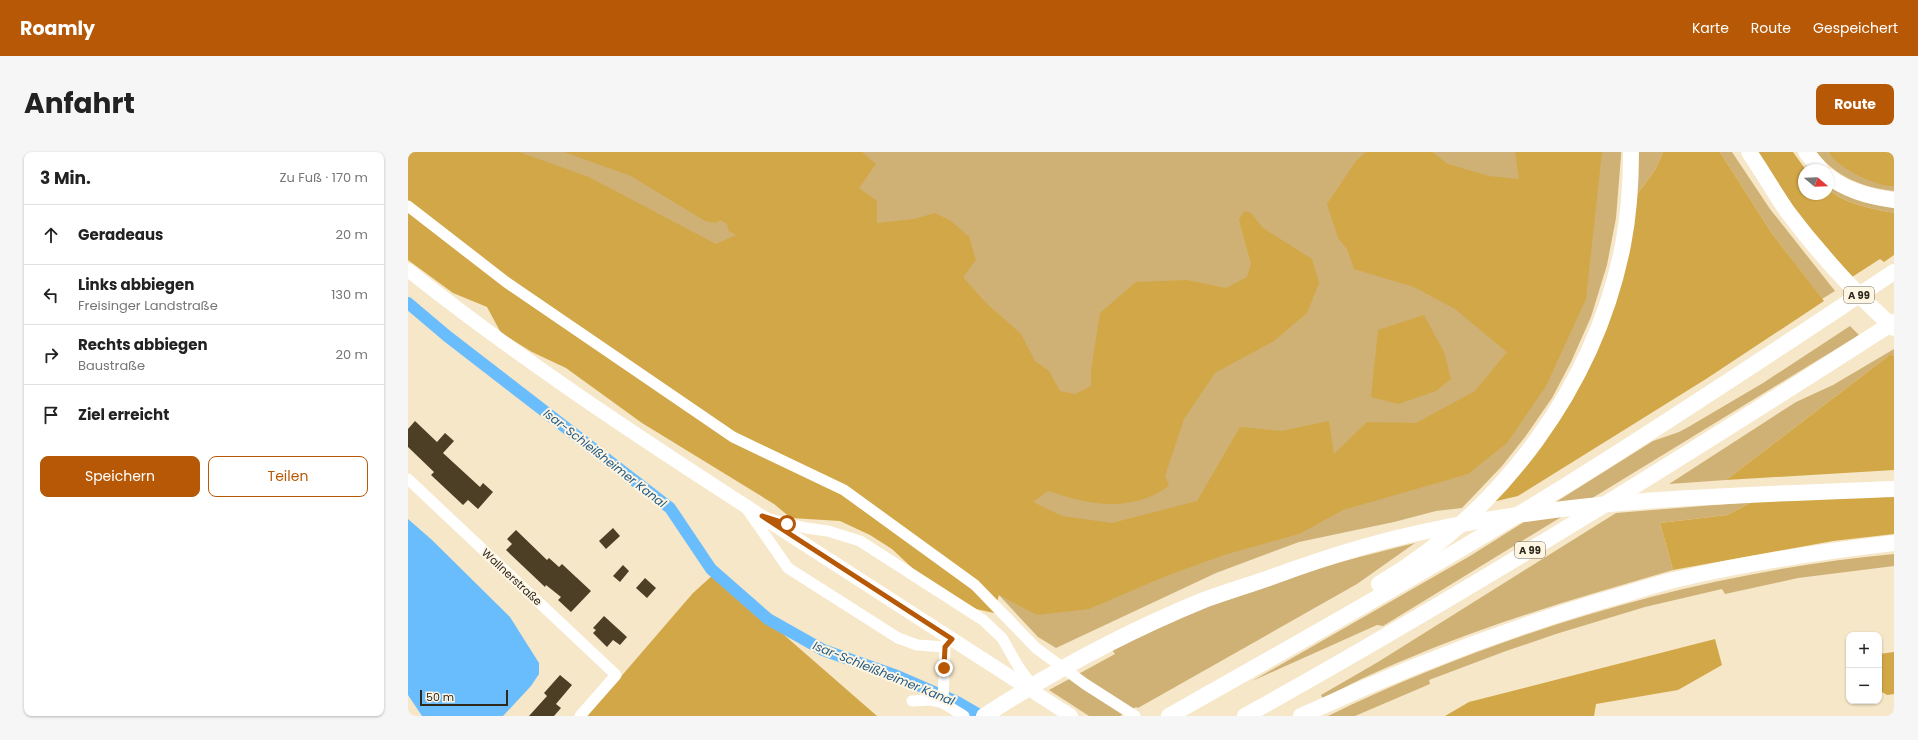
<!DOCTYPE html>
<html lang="de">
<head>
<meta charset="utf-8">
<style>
  :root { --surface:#fff; --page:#f6f6f6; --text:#222; --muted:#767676; --line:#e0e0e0; --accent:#b65805 }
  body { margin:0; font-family:Poppins,sans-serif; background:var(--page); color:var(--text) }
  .controls { position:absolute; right:12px; bottom:12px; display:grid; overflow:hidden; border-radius:8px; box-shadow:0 1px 3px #0004 }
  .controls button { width:36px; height:36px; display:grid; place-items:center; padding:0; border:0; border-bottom:1px solid var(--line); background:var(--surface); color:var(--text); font:20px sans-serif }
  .compass { position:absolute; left:1390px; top:12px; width:36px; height:36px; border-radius:50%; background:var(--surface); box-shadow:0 1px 3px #0004; rotate:109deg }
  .scale { position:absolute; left:12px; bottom:10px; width:88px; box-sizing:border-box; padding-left:4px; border:2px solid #2e281d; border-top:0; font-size:11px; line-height:14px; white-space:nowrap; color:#2e281d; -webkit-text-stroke:3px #fef5e3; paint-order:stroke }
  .stop { position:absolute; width:12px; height:12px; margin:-9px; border:3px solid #b65805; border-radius:50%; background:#fff }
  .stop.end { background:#b65805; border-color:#fff; box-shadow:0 1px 4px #0008 }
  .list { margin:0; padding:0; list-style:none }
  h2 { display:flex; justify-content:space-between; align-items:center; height:52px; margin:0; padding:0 16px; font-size:17px }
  h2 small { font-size:13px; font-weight:400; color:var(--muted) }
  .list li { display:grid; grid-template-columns:26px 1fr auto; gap:12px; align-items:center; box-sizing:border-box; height:60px; padding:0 16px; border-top:1px solid var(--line) }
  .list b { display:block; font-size:15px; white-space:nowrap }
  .list p { margin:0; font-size:13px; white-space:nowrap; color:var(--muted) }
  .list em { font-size:13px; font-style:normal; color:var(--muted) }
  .actions { display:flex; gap:8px; padding:12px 16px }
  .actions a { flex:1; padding:9px 0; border:1px solid var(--accent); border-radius:8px; text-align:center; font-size:14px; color:var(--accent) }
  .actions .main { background:var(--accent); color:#fff }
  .icon { flex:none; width:22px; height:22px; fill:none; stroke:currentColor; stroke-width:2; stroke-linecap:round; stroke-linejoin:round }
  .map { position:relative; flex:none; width:1486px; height:564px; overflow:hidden; border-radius:8px }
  header { display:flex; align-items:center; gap:24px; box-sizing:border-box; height:56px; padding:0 20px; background:var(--accent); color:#fff }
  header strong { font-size:19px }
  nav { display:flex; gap:22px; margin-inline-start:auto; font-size:14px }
  .intro { display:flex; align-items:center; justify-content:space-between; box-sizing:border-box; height:96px; padding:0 24px }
  h1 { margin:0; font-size:28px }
  .button { padding:10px 18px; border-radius:8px; background:var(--accent); color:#fff; font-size:14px; font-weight:700 }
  main { display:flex; gap:24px; padding:0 24px }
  aside { flex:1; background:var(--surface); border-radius:8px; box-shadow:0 1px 3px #0004 }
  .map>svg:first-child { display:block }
</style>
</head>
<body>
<header>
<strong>Roamly</strong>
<nav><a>Karte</a><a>Route</a><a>Gespeichert</a></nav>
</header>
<div class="intro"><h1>Anfahrt</h1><a class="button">Route</a></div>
<main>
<aside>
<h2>3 Min.<small>Zu Fuß · 170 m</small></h2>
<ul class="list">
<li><svg class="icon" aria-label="ahead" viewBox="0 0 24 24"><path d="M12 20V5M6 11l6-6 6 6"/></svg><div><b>Geradeaus</b></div><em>20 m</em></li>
<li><svg class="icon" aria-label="left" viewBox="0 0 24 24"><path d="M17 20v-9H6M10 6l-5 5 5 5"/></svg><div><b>Links abbiegen</b><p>Freisinger Landstraße</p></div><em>130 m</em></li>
<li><svg class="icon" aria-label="right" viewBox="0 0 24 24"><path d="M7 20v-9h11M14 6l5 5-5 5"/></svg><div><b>Rechts abbiegen</b><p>Baustraße</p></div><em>20 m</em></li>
<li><svg class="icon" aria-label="arrive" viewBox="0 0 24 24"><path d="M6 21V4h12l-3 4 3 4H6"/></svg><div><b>Ziel erreicht</b></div></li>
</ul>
<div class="actions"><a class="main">Speichern</a><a>Teilen</a></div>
</aside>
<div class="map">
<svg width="1486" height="564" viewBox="0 0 1486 564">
  <rect width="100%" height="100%" fill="#f6e7c9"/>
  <g fill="#cfb175">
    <polygon points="0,0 1213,0 1213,4 1208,66 1199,113 1183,165 1163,210 1144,246 1117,285 1094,314 1054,356 1028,359 986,370 891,390 808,421 648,496 630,485 562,412"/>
    <polygon points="1227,0 1255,0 1247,18 1230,41 1213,132 1197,180 1176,223 1188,194"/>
    <polygon points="1312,0 1324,0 1362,57 1427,139 1414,147 1365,83"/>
    <path d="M 1408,0 L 1420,0 L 1422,3 L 1480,34 L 1486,35 L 1486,39 C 1453,35 1430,26 1408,0 Z"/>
    <path d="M 1420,32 L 1486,55 L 1486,61 C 1462,56 1440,53 1420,38 Z"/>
    <polygon points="1442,174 1451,183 975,474 969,473 844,529 1062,404 1245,289 1271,280 1282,274 1355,231"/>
    <polygon points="1486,197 1486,204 1483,202 1318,328 1261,332 1388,250 1425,233"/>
    <path d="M 1344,350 L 1319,363 L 1252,371 L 1265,418 C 1182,442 1100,466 1020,498 C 984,513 948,528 915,547 L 913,543 L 970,510 L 1208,361 Z"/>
    <path d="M 1007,391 L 949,432 L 730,556 L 728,555 L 712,564 L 681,564 L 641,538 L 707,502 L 704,498 C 744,478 785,459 826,444 C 885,422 946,406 1007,391 Z"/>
    <path d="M 1486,402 L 1486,414 L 1390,426 L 1317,442 L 1314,437 L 1237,455 L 1148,482 L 1098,499 L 1021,528 L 1022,532 L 947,564 L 920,564 C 1094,479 1294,420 1486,402 Z"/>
  </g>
  <g fill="#d2a747">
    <path d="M 0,0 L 111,0 L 181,25 L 308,92 L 328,83 L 321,79 L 319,72 L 312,68 L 308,71 L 297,69 L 223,24 L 156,0 L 454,0 L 468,12 L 451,36 L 469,49 L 469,71 L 506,67 L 527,61 L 543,69 L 561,85 L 568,108 L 555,125 L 578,151 L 613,182 L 627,209 L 641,219 L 652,239 L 667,242 L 683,234 L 683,218 L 692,161 L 728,130 L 779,128 L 818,136 L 839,125 L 843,112 L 831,68 L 836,59 L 843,61 L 855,76 L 904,107 L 911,131 L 899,161 L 866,189 L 807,221 L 776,267 L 757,324 L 761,334 C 754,338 747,343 739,346 C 704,358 674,350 640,339 L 625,350 L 654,364 L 704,371 L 789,349 L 832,275 L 873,279 L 921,269 L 926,302 L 959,270 L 1008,271 L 1067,239 L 1099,200 L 1047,157 L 1006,135 L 946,117 L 939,97 L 930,86 L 919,52 L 948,9 L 958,0 L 1024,0 L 1040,12 L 1081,24 L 1111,27 L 1107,0 L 1194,0 L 1178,147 L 1138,234 L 1099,291 L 1060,322 L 935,358 L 891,382 L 816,403 L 758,424 L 681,457 L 629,463 L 591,443 L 586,461 L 568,457 L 516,427 L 484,397 L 462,383 L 432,369 L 383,366 L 366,352 L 234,271 L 158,216 L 124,200 L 93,181 L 79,155 L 45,141 L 0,108 Z"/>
    <polygon points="1255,0 1312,0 1365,83 1416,149 1298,227 1110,344 1080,351 1176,223 1197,180 1213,132 1230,41 1247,18"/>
    <path d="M 1349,0 L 1385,0 L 1398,18 L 1396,18 L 1396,42 L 1420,42 L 1420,38 C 1440,53 1462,56 1486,61 L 1486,103 L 1476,110 L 1472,107 L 1444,125 L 1391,63 Z"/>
    <path d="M 1420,0 L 1486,0 L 1486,35 C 1466,33 1431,17 1420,0 Z"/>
    <polygon points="1016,163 1036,200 1043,227 1028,239 990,252 963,245 970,178"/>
    <polygon points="1483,202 1486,204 1486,318 1318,328"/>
    <polygon points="1486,341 1486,382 1425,389 1265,418 1252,371 1319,363 1344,350"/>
    <polygon points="306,422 469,564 179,564 285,441"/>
    <polygon points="1307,487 1314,513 1270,538 1188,552 1186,564 1037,564 1061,550"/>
    <polygon points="1486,500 1486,542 1479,543 1471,538 1471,502"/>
  </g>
  <polygon fill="#6abdfd" points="0,367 24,388 102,465 131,511 131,522 123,534 95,564 14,564 0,543"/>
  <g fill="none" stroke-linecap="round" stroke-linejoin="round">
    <polyline stroke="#6abdfd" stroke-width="12" points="0,151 39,184 262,356 303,417 360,467 415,498 489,524 549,550 573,564"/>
  </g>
  <g fill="#4c3f26">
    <polygon points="7,269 29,290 37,281 46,289 35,301 72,335 75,331 85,340 70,357 60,348 55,353 23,323 26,320 0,295 0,277"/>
    <polygon points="205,376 212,384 198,397 191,389"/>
    <polygon points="108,378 139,408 141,406 151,415 154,412 183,439 163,460 150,448 153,445 138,433 137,435 98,398 104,392 99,387"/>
    <polygon points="215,413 221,419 212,430 205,424"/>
    <polygon points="237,426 248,436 239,446 228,436"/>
    <polygon points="196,464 219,485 212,493 205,488 199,495 185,481 188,478 185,476"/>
    <polygon points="152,523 164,533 148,552 153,556 146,564 121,564 139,544 136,541"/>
  </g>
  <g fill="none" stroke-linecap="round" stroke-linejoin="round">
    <g stroke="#fff" stroke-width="11">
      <polyline points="0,54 98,130 325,285 436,338 567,433 628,496 677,532 727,564"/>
      <polyline points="0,327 208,523 172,564"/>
      <polyline points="339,357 380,416 490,486 509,493 537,495"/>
      <polyline points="362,367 398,376 420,379 452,389 575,468 594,486 610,514 628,539"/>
      <polyline points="537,495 535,551 556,564"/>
      <polyline points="504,549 522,548 535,551"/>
    </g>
    <path stroke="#fff" stroke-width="14" d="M 0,118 C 108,204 223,280 339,355 C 447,425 555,494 663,564"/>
    <g stroke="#fff" stroke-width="16">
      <path d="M 1341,0 C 1354,19 1366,40 1379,59 C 1411,102 1447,141 1486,176"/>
      <polyline points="1398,0 1413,18"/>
      <path d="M 1420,24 C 1439,39 1462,45 1486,48"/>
      <path d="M 971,432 C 1094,359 1187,234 1215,93 C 1221,62 1223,31 1223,0"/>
      <path d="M 576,564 C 645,519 720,479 796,448 C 818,440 841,433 864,425 C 918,405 973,388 1029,377 C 1179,346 1334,343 1486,337"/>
      <path d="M 761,564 C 894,489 1027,414 1157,334 C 1268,265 1377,192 1486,120"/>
      <path d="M 837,564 C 1058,441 1273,307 1486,170"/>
      <path d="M 893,564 C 990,519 1090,480 1193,449 C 1216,443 1239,435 1262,429 C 1335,411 1411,400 1486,391"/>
    </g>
  </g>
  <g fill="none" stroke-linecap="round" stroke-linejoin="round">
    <polyline stroke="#b65805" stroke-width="5" points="379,372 354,364 544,487 537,495 536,516"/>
  </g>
  <g text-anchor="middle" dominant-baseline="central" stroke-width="4" stroke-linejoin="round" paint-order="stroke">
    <g fill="#fef5e3" stroke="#6c6658" stroke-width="1">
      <rect x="1436" y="135" width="30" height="16" rx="3"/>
      <rect x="1107" y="390" width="30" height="16" rx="3"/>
    </g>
    <g font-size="10" font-weight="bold" fill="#2e281d">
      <text x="1451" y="143">A 99</text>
      <text x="1122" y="398">A 99</text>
    </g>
    <g font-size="11" fill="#2e281d" stroke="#fef5e3">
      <text transform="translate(104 425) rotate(43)">Wallnerstraße</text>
    </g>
    <g font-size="12" font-style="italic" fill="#205b86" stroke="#fef5e3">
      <text transform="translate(197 306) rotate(38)">Isar-Schleißheimer Kanal</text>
      <text transform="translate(476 521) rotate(22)">Isar-Schleißheimer Kanal</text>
    </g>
  </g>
</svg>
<div class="controls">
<button>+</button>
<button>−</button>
</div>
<svg class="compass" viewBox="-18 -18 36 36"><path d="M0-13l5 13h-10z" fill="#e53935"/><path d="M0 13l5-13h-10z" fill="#767676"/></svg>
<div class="scale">50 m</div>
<div class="stop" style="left:379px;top:372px"></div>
<div class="stop end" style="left:536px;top:516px"></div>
</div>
</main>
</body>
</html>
